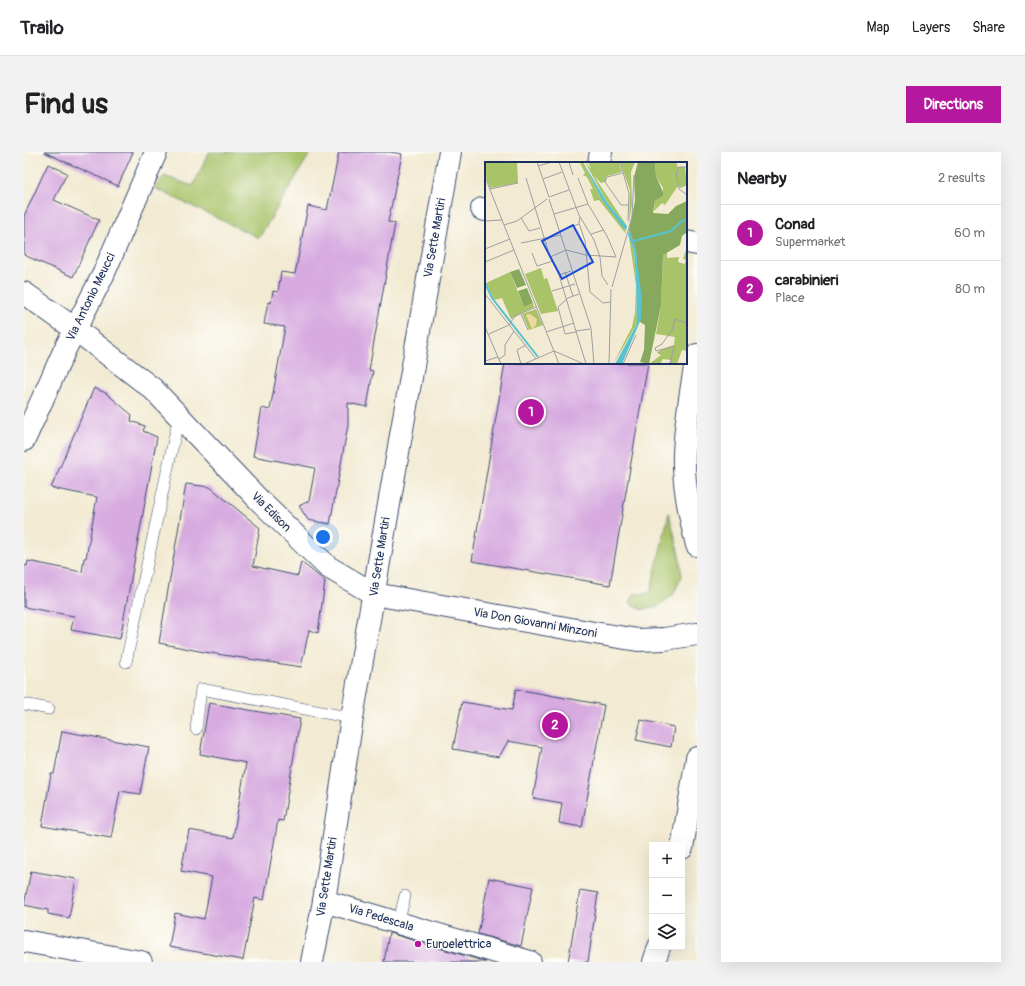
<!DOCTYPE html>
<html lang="en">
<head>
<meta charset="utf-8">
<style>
  :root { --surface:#fff; --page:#f2f2f2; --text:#202124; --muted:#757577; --line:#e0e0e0; --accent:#b5179e }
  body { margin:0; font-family:Pangolin,sans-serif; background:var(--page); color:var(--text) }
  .controls { position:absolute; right:12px; bottom:12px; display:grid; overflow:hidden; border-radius:0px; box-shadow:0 4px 16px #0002 }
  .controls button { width:36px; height:36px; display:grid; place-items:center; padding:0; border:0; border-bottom:1px solid var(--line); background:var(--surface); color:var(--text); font:20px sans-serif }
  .you { position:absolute; left:299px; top:385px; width:14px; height:14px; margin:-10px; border:3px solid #fff; border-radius:50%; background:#1a73e8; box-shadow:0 0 0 6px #1a73e833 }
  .badge { display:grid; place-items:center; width:26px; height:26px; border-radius:50%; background:var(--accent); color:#fff; font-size:13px; font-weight:700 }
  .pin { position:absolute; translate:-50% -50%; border:2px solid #fff; box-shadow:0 1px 4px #0006 }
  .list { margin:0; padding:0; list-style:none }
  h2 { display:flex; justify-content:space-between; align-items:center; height:52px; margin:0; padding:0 16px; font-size:17px }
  h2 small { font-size:13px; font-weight:400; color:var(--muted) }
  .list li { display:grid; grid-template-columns:26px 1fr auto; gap:12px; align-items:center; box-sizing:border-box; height:56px; padding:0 16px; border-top:1px solid var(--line) }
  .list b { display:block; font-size:15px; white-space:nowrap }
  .list p { margin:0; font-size:13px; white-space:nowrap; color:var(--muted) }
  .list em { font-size:13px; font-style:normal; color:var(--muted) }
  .icon { flex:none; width:22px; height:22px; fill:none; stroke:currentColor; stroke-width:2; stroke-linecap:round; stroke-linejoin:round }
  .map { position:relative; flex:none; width:673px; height:810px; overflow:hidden; border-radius:0px }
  header { display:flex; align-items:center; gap:24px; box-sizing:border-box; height:56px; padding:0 20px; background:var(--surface); border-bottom:1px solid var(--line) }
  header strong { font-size:19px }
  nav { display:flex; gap:22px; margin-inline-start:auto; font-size:14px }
  .intro { display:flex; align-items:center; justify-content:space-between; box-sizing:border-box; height:96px; padding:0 24px }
  h1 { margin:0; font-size:28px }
  .button { padding:10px 18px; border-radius:0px; background:var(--accent); color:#fff; font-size:14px; font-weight:700 }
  main { display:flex; gap:24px; padding:0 24px }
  aside { flex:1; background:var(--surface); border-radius:0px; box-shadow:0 4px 16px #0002 }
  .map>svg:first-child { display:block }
</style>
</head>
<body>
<header>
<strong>Trailo</strong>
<nav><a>Map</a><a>Layers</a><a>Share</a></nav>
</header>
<div class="intro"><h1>Find us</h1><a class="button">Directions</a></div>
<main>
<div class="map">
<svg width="673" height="810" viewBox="0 0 673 810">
  <rect width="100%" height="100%" fill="#fdfcf7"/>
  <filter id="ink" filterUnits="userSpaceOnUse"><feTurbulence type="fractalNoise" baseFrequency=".025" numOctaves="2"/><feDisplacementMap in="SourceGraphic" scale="8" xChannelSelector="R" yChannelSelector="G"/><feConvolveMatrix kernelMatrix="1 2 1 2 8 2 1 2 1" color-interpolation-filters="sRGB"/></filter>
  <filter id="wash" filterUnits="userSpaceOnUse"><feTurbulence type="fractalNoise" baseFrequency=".012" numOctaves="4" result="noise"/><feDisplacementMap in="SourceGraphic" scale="16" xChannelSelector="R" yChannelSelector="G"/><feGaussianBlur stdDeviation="0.9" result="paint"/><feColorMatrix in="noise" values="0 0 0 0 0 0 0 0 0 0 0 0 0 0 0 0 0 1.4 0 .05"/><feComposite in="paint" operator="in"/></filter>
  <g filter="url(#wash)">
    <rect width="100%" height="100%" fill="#f2ead2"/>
    <g fill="#a9c369" stroke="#627964">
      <polygon points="185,0 287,0 235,86 130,36 140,24 169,34"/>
      <polygon points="645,361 655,401 658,424 649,443 634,454 618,458 606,451 610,442 626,441"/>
    </g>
    <g id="blocks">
      <g fill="#d7abe0">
        <polygon points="20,0 109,0 94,34"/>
        <polygon points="315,0 366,0 378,2 364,70 371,71 345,218 349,219 343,255 324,251 324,273 306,372 284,368 275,354 285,349 291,316 229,304 238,256 246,258 261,175 240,172 244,150 247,151 249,139 254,140 257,120 271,122 284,54 303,58"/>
        <polygon points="24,12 43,21 30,48 75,68 49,125 0,103 0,64"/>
        <polygon points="481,211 624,211 586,433 448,409"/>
        <polygon points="70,236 82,241 108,263 107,269 121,274 119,279 133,285 96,487 47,478 50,464 0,455 0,413 3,414 4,409 58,420 60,406 62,406 73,345 27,336"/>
        <polygon points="162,332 186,335 236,376 229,414 274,424 277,410 301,429 294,481 285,478 277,515 180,500 135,491"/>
        <polygon points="492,537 580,553 558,675 535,671 538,651 509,646 518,595 484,589 475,605 429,597 438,550 488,558"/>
        <polygon points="185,551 276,567 259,669 254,668 240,748 231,746 219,808 145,795 151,761 180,767 188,725 157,719 165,678 209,686 222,611 176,602"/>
        <polygon points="617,568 650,575 647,595 612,588"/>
        <polygon points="38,579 125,595 116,642 96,639 87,686 18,674 27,622 30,622"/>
        <polygon points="7,719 52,727 45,766 24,762 24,758 0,753"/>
        <polygon points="465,726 509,735 497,794 454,782"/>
        <polygon points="556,738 574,741 564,810 544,810"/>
        <polygon points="365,781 462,810 360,810"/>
      </g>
    </g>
  </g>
  <g filter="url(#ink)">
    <use href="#blocks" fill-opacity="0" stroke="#3b4b6f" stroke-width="1"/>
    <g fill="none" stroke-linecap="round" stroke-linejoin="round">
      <g stroke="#3b4b6f" stroke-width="12">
        <g id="service">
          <polyline points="102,510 155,264"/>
          <polyline points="0,552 25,557"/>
          <polyline points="172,577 177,537 328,566"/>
          <polyline points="374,772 381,744"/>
        </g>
      </g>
      <g stroke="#3b4b6f" stroke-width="24">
        <g id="minor">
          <polyline points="575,11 577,0"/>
          <polyline points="458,57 462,58"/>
          <polyline points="662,90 673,92"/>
          <polyline points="0,141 51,177 129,237 235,348 304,415 350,442 570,481 614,488 640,487 673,482"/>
          <path d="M 673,203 C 668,236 661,269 660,303 C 659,333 666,364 673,393"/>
          <polyline points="0,288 42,195 79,123 132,0"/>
          <polyline points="658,696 673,606"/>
          <polyline points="300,749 506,810"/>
          <polyline points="0,789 117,810"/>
          <polyline points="630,810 635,795"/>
        </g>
      </g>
      <g stroke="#3b4b6f" stroke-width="24">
        <polyline id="secondary" points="288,810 300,749 328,566 426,0"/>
      </g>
      <use href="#service" stroke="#fff" stroke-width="11"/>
      <use href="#minor" stroke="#fff" stroke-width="22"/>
      <use href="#secondary" stroke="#fff" stroke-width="22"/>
    </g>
  </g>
  <circle fill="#b5179e" stroke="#fdfcf7" stroke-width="1.5" cx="394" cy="792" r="4"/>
  <g text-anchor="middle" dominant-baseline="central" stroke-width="3" stroke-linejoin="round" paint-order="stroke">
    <g font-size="12" fill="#1b2f5e" stroke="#fdfcf7">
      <text transform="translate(411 86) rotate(-80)">Via Sette Martiri</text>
      <text transform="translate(67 145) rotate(-64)">Via Antonio Meucci</text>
      <text transform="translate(247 360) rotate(45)">Via Edison</text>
      <text transform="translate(356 405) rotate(-81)">Via Sette Martiri</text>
      <text transform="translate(511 471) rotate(10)">Via Don Giovanni Minzoni</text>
      <text transform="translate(303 725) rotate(-81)">Via Sette Martiri</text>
      <text transform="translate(357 766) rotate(17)">Via Pedescala</text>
    </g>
    <g font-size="12" fill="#1b2f5e" stroke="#fdfcf7" text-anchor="start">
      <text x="402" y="792">Euroelettrica</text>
    </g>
  </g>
  <g transform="translate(461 10)">
    <rect width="202" height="202" fill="#f2ead2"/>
    <path d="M 0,0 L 32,0 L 33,21 L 5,26 L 0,13 ZM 91,0 L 98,0 L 117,38 L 139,65 L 141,72 L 114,38 L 109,39 L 105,27 L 108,27 L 102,15 L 98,13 L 100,11 L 95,1 ZM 100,0 L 106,7 L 103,0 L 134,0 L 137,10 L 122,14 L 120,20 L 116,21 L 109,14 L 142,64 L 123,42 ZM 135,0 L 150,0 L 146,10 L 147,42 L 144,61 L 145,28 ZM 170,0 L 191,0 L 193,5 L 200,5 L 202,23 L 196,26 L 193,24 L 180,43 L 177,41 L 169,49 L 170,39 L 178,34 L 178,26 L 171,14 ZM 144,75 L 149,89 L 151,116 L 152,162 L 128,202 L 147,165 L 150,151 L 151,123 ZM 202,85 L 202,189 L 197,188 L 192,202 L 183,202 L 186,198 L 178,197 L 175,202 L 164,202 L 176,193 L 172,191 L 174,189 L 189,183 L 190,175 L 171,172 L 176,143 L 178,93 L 182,90 L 182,96 L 194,95 L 193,100 L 200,102 L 201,98 L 198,97 ZM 56,106 L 59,117 L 62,116 L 73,149 L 56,152 L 40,112 ZM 25,110 L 39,145 L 48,141 L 49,145 L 26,157 L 17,136 L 9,138 L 1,121 ZM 51,147 L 58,163 L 44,168 L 37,152 Z" fill="#a9c369"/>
    <path d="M 153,0 L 170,0 L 171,14 L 178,30 L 178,34 L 170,39 L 168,51 L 183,52 L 191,44 L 202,39 L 202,70 L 197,74 L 195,83 L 178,93 L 176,143 L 164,202 L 155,200 L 159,188 L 160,163 L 155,160 L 151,89 L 144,67 L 150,39 L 149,15 ZM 34,107 L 41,123 L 32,126 L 25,110 ZM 42,126 L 48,141 L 39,145 L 33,129 Z" fill="#86a95d"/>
    <path d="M 45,152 L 52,157 L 51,163 L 47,167 L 41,153 Z" fill="#eeda9e"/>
    <path d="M 98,0 L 123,42 L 142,64 L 141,69 L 117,38 ZM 144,67 L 151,89 L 157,138 L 156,157 L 137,202 L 130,202 L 152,162 L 151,116 L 149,89 L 143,73 Z" fill="#57c2d0"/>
    <path fill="none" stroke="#57c2d0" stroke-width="2" d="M 149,79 L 186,69 L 197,59 L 202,58M 0,121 L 7,136 L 53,195"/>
    <path fill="none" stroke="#9c9fa4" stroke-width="1" d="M 52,0 L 64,35M 74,0 L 94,53 L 109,78 L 115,95 L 117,114 L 123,123M 84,0 L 88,13M 135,0 L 144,31 L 143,59M 53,4 L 67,0M 202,5 L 194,5 L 191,10 L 194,27 L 202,33M 138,11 L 122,15 L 120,20 L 136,43 L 144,43M 0,15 L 74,202M 41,16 L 65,95M 93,16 L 103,42 L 122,74 L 131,95 L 101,93 L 81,88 L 65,95 L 74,113 L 101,202M 58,17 L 77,10M 5,27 L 33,21M 64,35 L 84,28M 64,37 L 106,166 L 109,202M 69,52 L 103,42M 95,55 L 94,61 L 100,79 L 105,130 L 118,141 L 126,140M 36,56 L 44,69 L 55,66M 0,59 L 17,58M 19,63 L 32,59 L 62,37M 75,69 L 94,62M 106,72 L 119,68M 36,81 L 76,73M 0,87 L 25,77M 47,91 L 52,104 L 68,99M 0,100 L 29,88M 201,102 L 202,87M 80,110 L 88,134M 74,113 L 86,109M 127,125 L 147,55 L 149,13M 67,129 L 90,122M 0,132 L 51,197M 73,145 L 80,172 L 91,170M 73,145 L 83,136 L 94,132M 36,152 L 43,168M 0,165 L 16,202M 91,169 L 105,167M 61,170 L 89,161M 4,172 L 24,163 L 30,154 L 51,145M 14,197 L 20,193 L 20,183 L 29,169M 0,199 L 13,195M 36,202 L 32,188 L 41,183M 39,202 L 69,189 L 99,202M 124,202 L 126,127M 138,202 L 151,173M 185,202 L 189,184 L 171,189 L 170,186 L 177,182 L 187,168 L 190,157 L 202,161"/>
    <path fill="#1d4ed8" fill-opacity="0.15" stroke="#1d4ed8" stroke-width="2" d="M 88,63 L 108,100 L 77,117 L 57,79 Z"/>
    <rect width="202" height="202" fill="none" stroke="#1b2f5e" stroke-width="2"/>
  </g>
</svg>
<div class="controls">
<button>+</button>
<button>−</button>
<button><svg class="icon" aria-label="layers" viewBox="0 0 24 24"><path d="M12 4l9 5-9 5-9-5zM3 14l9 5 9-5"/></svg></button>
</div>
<div class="you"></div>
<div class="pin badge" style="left:507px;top:260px">1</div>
<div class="pin badge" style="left:531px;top:573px">2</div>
</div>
<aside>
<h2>Nearby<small>2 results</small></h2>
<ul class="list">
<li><span class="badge">1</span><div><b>Conad</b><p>Supermarket</p></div><em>60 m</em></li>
<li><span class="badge">2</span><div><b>carabinieri</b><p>Place</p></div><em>80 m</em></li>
</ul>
</aside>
</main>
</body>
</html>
